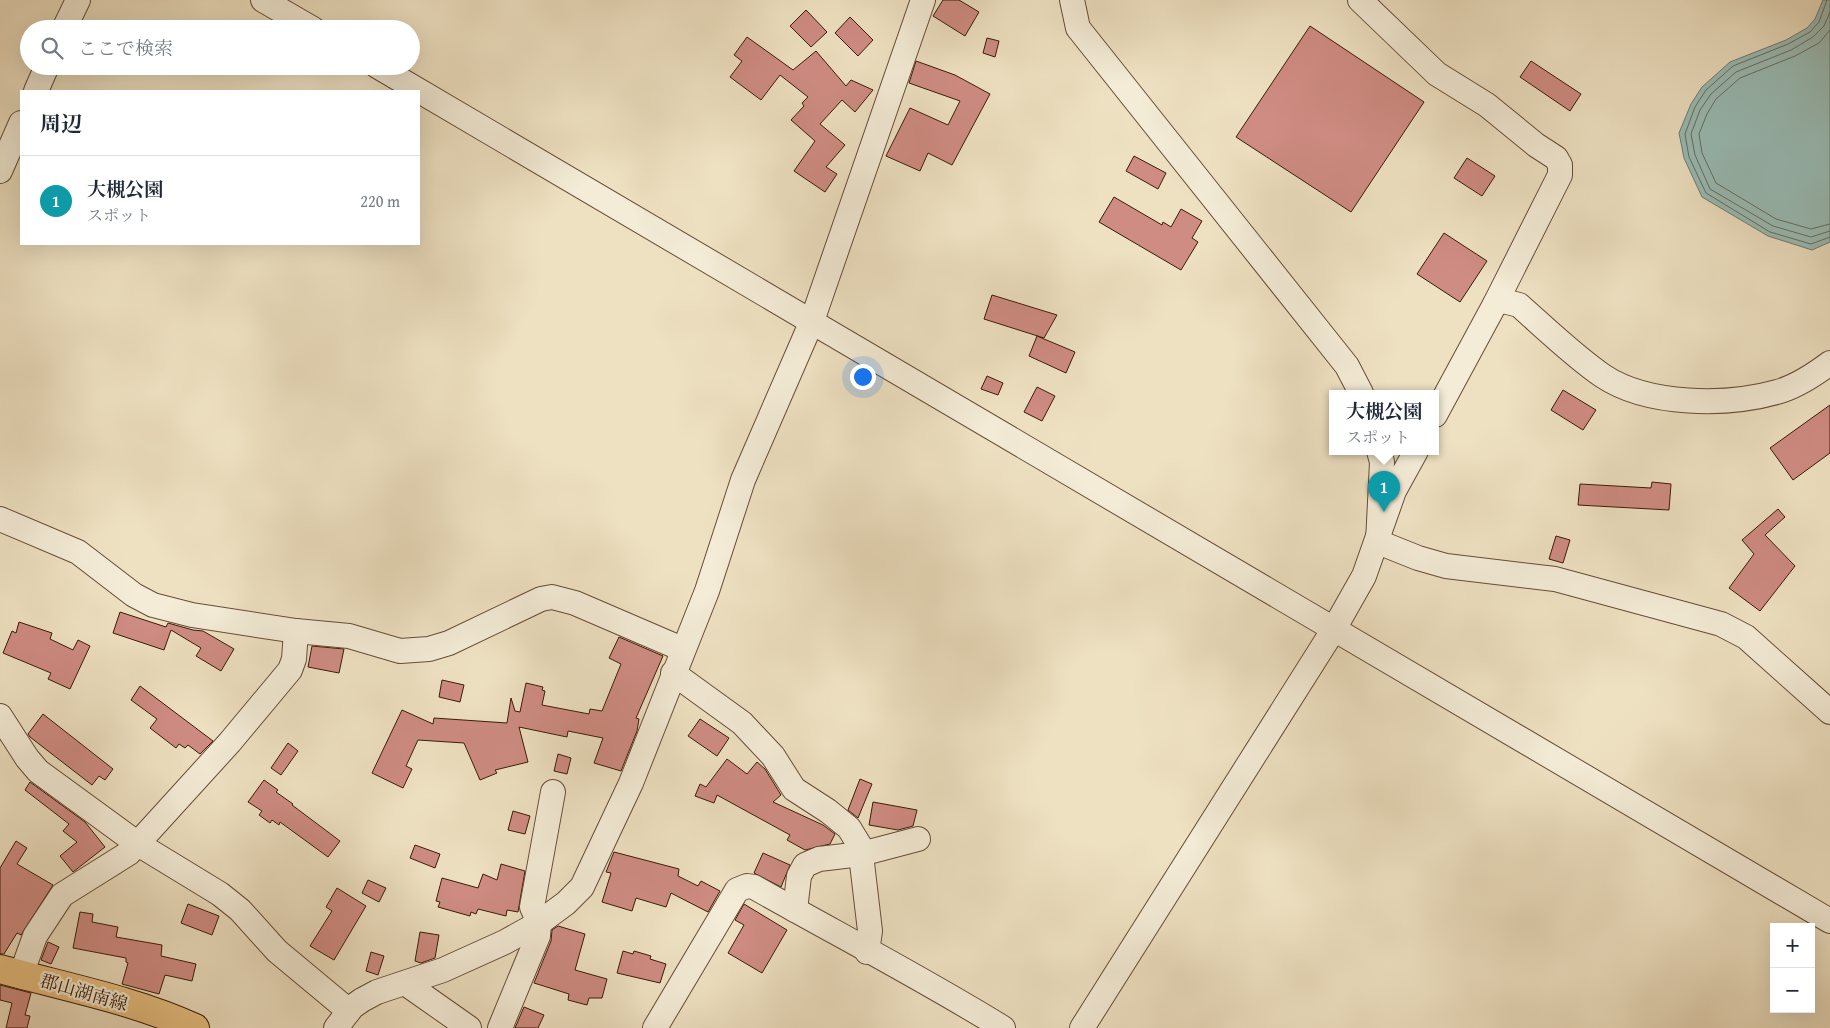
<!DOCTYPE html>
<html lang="ja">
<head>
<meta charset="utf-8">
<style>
  :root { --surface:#fff; --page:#f2f2f3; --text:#1f2937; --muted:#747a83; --line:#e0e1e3; --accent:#b45309 }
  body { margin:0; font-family:"Gentium Book Plus","Noto Serif JP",serif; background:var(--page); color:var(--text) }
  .controls { position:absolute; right:15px; bottom:15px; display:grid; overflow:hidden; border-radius:0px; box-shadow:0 5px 20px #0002 }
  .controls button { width:45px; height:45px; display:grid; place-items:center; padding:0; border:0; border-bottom:1px solid var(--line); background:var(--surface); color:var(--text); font:25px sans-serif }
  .you { position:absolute; left:862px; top:376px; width:18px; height:18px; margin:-12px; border:4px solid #fff; border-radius:50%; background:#1a73e8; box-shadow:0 0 0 8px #1a73e833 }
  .badge { display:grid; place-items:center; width:32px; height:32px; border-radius:50%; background:var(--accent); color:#fff; font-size:16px; font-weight:700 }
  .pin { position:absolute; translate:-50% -41px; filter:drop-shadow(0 1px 2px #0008) }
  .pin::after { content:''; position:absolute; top:26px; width:18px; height:15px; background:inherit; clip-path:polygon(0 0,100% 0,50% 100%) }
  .popup { position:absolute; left:1329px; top:390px; width:110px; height:65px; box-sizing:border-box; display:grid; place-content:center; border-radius:0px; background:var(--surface); filter:drop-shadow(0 1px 4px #0005); font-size:16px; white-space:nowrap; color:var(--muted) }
  .popup b { font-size:19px; color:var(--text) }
  .popup::after { content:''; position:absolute; left:50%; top:100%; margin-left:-10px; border:10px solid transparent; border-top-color:var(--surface) }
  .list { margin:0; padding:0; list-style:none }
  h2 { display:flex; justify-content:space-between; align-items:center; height:65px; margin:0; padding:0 20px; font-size:21px }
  h2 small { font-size:16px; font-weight:400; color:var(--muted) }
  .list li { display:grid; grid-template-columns:32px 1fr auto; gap:15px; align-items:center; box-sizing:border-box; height:90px; padding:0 20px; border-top:1px solid var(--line) }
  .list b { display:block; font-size:19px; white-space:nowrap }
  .list p { margin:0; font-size:16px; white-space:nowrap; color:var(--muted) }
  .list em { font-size:16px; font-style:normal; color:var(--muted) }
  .icon { flex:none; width:28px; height:28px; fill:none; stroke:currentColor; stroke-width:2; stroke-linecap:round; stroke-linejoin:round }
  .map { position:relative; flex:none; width:1830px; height:1028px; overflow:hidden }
  .search { position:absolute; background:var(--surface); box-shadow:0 5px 20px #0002; left:20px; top:20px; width:400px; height:55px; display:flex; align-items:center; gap:12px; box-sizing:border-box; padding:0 18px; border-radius:28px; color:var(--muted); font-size:19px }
  .panel { position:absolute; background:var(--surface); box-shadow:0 5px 20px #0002; left:20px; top:90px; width:400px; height:155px; border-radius:0px }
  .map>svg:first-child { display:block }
</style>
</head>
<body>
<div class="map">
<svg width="1830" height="1028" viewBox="0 0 1830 1028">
  <rect width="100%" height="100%" fill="#eee1c2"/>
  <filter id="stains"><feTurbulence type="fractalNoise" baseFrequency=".004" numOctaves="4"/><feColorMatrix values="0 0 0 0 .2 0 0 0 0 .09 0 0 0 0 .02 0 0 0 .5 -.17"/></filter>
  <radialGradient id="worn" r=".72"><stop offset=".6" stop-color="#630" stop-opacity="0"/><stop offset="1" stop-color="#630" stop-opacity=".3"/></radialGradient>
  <polygon fill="#99bdb7" stroke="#737c71" points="1823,0 1830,0 1830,242 1812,250 1768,236 1702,197 1684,158 1679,133 1691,104 1702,87 1730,62 1786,40 1807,28 1815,19"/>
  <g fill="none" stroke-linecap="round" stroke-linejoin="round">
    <g stroke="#6a6c5f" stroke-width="1">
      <polyline points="1827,0 1819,22 1810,32 1788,44 1733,66 1706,90 1695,107 1685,134 1689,157 1706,193 1770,232 1811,244 1830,237"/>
      <polyline points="1830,12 1824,26 1813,37 1791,50 1736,72 1711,94 1700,110 1691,134 1695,155 1710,189 1773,226 1811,237 1830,231"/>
      <polyline points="1830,30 1819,43 1795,56 1740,78 1716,99 1707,114 1699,134 1702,153 1716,183 1776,219 1811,229 1830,224"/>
    </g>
  </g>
  <g fill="#cf8c83" stroke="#3a1a07">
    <polygon points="943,0 959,0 979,12 965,36 933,16"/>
    <polygon points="806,10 827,32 811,47 790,26"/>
    <polygon points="850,17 873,40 858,56 835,33"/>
    <polygon points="1310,26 1424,102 1351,212 1236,137"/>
    <polygon points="747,37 793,70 816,51 846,86 851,80 873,90 855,112 842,100 820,124 845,145 826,167 837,174 825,192 794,171 815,141 791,120 804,106 802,103 808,97 780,75 761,100 730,77 742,61 734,55"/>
    <polygon points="987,38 999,41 995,57 983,53"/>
    <polygon points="916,61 955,75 990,94 952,165 928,153 920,171 886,156 910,108 948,125 960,101 909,83"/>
    <polygon points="1531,61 1581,94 1570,111 1520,77"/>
    <polygon points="1134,156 1166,173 1158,189 1126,171"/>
    <polygon points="1467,158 1495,176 1482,196 1454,178"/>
    <polygon points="1114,197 1162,225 1163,222 1171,227 1181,209 1202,221 1192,238 1198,242 1181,270 1099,222"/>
    <polygon points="1444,233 1487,261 1460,302 1417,274"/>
    <polygon points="992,295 1057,315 1044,338 984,319"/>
    <polygon points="1037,336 1075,352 1066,373 1029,356"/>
    <polygon points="987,376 1003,383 998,395 981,389"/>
    <polygon points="1037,387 1055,396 1042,421 1024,412"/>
    <polygon points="1563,390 1596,410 1583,430 1551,410"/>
    <polygon points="1830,405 1830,453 1793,480 1770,448"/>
    <polygon points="1652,482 1671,484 1669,510 1578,505 1580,484 1651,488"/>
    <polygon points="1778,509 1785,517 1765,535 1795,566 1760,611 1729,588 1754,554 1742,540"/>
    <polygon points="1556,536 1570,540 1563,563 1549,559"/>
    <polygon points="120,612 166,627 168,623 193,630 203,631 234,649 221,671 196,656 201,648 171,630 164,650 113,633"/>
    <polygon points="19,622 52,633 50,639 73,650 78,640 90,646 70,689 48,679 51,673 3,653 12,631 16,633"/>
    <polygon points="619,637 663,656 636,718 639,719 637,731 621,771 594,763 603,738 568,731 567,737 519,727 528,762 495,770 497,773 480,780 464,743 418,740 406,766 412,769 403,788 372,773 402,710 433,724 434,718 507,723 511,698 515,711 520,712 526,683 543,687 542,690 545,691 542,705 589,714 590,709 602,711 621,664 609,658"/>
    <polygon points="312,646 344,649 339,673 308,667"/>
    <polygon points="442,680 464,685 460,702 439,697"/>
    <polygon points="140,686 213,741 200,754 188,745 185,748 179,744 176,748 150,728 157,719 131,700"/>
    <polygon points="43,714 113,769 105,780 99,776 92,785 30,737 28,734"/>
    <polygon points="700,719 729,738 717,756 688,736"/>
    <polygon points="288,743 298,751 281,775 271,768"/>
    <polygon points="558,754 571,758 567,774 554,771"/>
    <polygon points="727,759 747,774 757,762 765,769 781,795 773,802 823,825 835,834 830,844 805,850 787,840 790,835 717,795 714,803 695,796 700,784 706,787"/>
    <polygon points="860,779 872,784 858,818 848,810"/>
    <polygon points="264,780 278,790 276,792 293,804 292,805 340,841 328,857 280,822 279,825 272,820 270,823 259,815 262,811 248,802"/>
    <polygon points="30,782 85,822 105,847 73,872 60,856 77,842 63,831 69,824 25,790"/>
    <polygon points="873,802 917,810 913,826 898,830 869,825"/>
    <polygon points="513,811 530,816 525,834 508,830"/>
    <polygon points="16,841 27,848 17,864 53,885 21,935 17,933 4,954 0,954 0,868"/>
    <polygon points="415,845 440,854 435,868 410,858"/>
    <polygon points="614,852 679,869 678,876 698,886 701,881 720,891 708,912 671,893 666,907 636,898 632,911 602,902 611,873 606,872"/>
    <polygon points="763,853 790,865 781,887 754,873"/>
    <polygon points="501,864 525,871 518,912 507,910 506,916 478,909 476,914 471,912 470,916 438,907 440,902 436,901 442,878 478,888 483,874 497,880"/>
    <polygon points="368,880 386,888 379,902 362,893"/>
    <polygon points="337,888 366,906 334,960 310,946 332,911 326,907"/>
    <polygon points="188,904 219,916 212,935 181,923"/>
    <polygon points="744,904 787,930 762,973 728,953 744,925 735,920"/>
    <polygon points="80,912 93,914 92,922 118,927 116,937 162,945 161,956 196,964 192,981 165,975 159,994 122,984 128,963 126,962 126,958 73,948"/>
    <polygon points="558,926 585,934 575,970 607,979 602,998 589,998 587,1005 568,1000 569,994 534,983 551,941 552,930"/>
    <polygon points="420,932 439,935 435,958 421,963 415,961"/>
    <polygon points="48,942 59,947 51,964 41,960"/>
    <polygon points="623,951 633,954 634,951 651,956 650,959 666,964 660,983 617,973"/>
    <polygon points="371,952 384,956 378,975 366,971"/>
    <polygon points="0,985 31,993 25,1015 30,1016 27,1028 6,1028 12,1003 0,1000"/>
    <polygon points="524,1007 544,1015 538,1028 515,1028"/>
  </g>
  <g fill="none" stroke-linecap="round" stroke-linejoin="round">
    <g stroke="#674c36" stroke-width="26">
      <g id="minor">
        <polyline points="263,0 313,29"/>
        <polyline points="1072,0 1078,28 1347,366 1361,393"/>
        <polyline points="1360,0 1437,74 1487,105 1536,145 1556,158 1560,165 1560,175 1495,304"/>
        <polyline points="64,29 78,0"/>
        <polyline points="377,66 1830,921"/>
        <polyline points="36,91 47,66"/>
        <polyline points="0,171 21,123"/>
        <path d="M 1435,415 L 1495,304 L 1503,301 L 1519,305 C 1545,328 1575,357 1603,376 C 1648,406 1727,406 1777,392 C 1796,387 1814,375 1830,363"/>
        <polyline points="1379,451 1382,462 1378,542 1418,558 1446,566 1555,579 1721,624 1746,637 1830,712"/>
        <polyline points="0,519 78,552 134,595 153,605 192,615 296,631 349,636 400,651 429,649 449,643 541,599 552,597 575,603 682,649"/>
        <polyline points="673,673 742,723 773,756 794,789 828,811 849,828 860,846 870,931 867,952"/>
        <polyline points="0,716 27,758 38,771 138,844 220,894 240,910 277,951 349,1011"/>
        <polyline points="795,910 799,876 805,865 819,859 861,854 918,839"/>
        <polyline points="21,975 35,936 62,895 129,853 230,742 290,670 294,659 296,631"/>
        <polyline points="405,983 469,1028"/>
        <polyline points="336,1028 352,1007 362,1000 377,992 443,970 505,942 539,923 566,903 582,887 631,783 707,591 743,480 812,321 923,0"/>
        <polyline points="500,1028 538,936 539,923 532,907 553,792"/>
        <path d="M 655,1028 L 737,890 L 747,886 L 754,887 C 837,934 922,978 1003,1028"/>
        <polyline points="1082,1028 1334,629 1364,576 1394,491 1416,451"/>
      </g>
    </g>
    <g stroke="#3a1a07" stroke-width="30">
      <path id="major" d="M 0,969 C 65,987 134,1000 195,1028"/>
    </g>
    <use href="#minor" stroke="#f4ecd7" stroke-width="24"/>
    <use href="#major" stroke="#e7c081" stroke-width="28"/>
  </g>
  <g text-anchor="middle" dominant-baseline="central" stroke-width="4.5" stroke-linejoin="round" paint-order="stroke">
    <g font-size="18" fill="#3a1a07" stroke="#f4ecd7">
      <text transform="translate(84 992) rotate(16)">郡山湖南線</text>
    </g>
  </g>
  <rect width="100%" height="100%" filter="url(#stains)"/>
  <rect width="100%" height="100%" fill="url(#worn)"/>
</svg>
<div class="controls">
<button>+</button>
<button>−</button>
</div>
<div class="you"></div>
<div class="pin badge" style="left:1384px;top:512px;background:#0f9aa8">1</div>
<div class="popup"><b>大槻公園</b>スポット</div>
<div class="search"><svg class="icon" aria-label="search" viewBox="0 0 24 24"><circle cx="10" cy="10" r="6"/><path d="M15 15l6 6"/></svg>ここで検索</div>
<section class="panel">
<h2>周辺<small></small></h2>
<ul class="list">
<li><span class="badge" style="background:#0f9aa8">1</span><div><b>大槻公園</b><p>スポット</p></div><em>220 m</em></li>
</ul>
</section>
</div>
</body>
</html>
